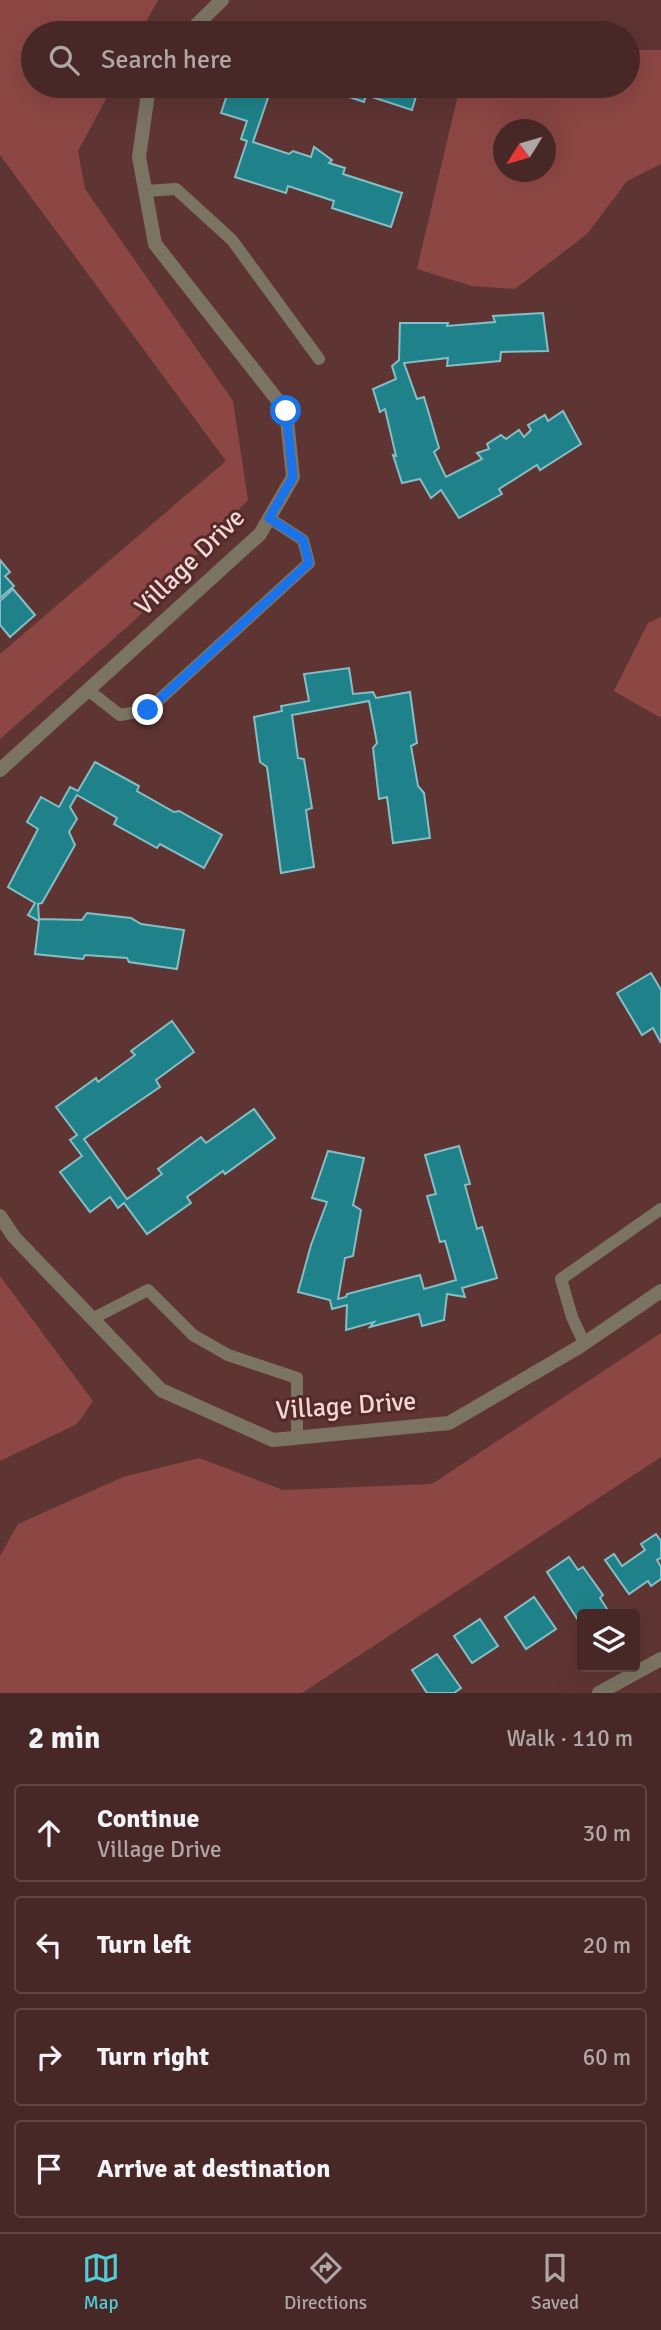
<!DOCTYPE html>
<html lang="en">
<head>
<meta charset="utf-8">
<style>
  :root { --surface:#472826; --page:#513432; --text:#f1f3f6; --muted:#b0a6a7; --line:#5f4443; --accent:#52cbd7 }
  body { margin:0; font-family:Signika,sans-serif; background:var(--page); color:var(--text) }
  .controls { position:absolute; right:21px; bottom:21px; display:grid; overflow:hidden; border-radius:7px; box-shadow:0 7px 28px #0002 }
  .controls button { width:63px; height:63px; display:grid; place-items:center; padding:0; border:0; border-bottom:2px solid var(--line); background:var(--surface); color:var(--text); font:35px sans-serif }
  .compass { position:absolute; left:493px; top:119px; width:63px; height:63px; border-radius:50%; background:var(--surface); box-shadow:0 7px 28px #0002; rotate:233deg }
  .stop { position:absolute; width:21px; height:21px; margin:-16px; border:5px solid #1a73e8; border-radius:50%; background:#fff }
  .stop.end { background:#1a73e8; border-color:#fff; box-shadow:0 2px 7px #0008 }
  .list { margin:0; padding:0; list-style:none }
  h2 { display:flex; justify-content:space-between; align-items:center; height:91px; margin:0; padding:0 28px; font-size:30px }
  h2 small { font-size:23px; font-weight:400; color:var(--muted) }
  .list li { display:grid; grid-template-columns:46px 1fr auto; gap:21px; align-items:center; box-sizing:border-box; height:98px; margin:0 14px 14px; padding:0 14px; border:2px solid var(--line); border-radius:7px }
  .list b { display:block; font-size:26px; white-space:nowrap }
  .list p { margin:0; font-size:23px; white-space:nowrap; color:var(--muted) }
  .list em { font-size:23px; font-style:normal; color:var(--muted) }
  .icon { flex:none; width:38px; height:38px; fill:none; stroke:currentColor; stroke-width:2; stroke-linecap:round; stroke-linejoin:round }
  .map { position:relative; flex:none; width:661px; height:1693px; overflow:hidden }
  .search { position:absolute; background:var(--surface); box-shadow:0 7px 28px #0002; left:21px; right:21px; top:21px; height:77px; display:flex; align-items:center; gap:18px; box-sizing:border-box; padding:0 24px; border-radius:38px; color:var(--muted); font-size:26px }
  .sheet { height:539px; background:var(--surface) }
  nav { display:flex; justify-content:space-around; align-items:center; box-sizing:border-box; height:98px; border-top:2px solid var(--line); background:var(--surface); font-size:19px; color:var(--muted) }
  nav a { display:grid; justify-items:center; gap:4px }
  nav .on { color:var(--accent) }
  .map>svg:first-child { display:block }
</style>
</head>
<body>
<div class="map">
<svg width="661" height="1693" viewBox="0 0 661 1693">
  <rect width="100%" height="100%" fill="#5f3533"/>
  <g fill="#8c4744" fill-rule="evenodd">
    <polygon points="0,0 158,0 140,33 33,33 33,86 113,86 78,151 85,189 233,401 248,500 135,620 0,739 0,654 226,461 0,155"/>
    <path d="M 628,50 L 661,50 L 661,164 L 627,181 L 587,234 L 515,289 L 472,286 L 417,269 L 460,86 L 628,86 ZM 504,130 L 546,130 L 546,172 L 504,172 Z"/>
    <polygon points="661,617 661,716 659,717 614,691 648,623"/>
    <polygon points="0,1276 93,1401 77,1424 0,1461"/>
    <polygon points="661,1333 661,1457 302,1693 0,1693 0,1556 18,1524 123,1477 199,1458 283,1490 432,1484"/>
  </g>
  <g fill="#1f828a" stroke="#85bfc5" stroke-width="2">
    <polygon points="230,86 272,86 253,142 289,154 293,151 311,157 314,147 332,160 329,163 345,168 343,174 402,193 391,227 332,208 334,201 288,186 286,193 235,177 247,141 241,139 247,121 221,113"/>
    <polygon points="316,86 419,86 412,110 366,95 364,102"/>
    <polygon points="543,313 548,351 501,352 500,361 447,366 448,358 404,363 417,399 424,397 439,448 434,452 446,477 482,459 477,453 489,449 487,444 501,435 506,439 519,430 524,437 531,430 528,425 545,415 548,421 563,411 581,444 540,470 537,465 499,489 502,494 459,518 441,490 431,498 420,479 402,483 393,455 396,456 385,409 380,412 373,389 396,379 392,366 399,360 400,323 448,323 447,326 495,322 493,316"/>
    <polygon points="0,560 10,572 5,576 14,586 0,598"/>
    <polygon points="13,589 35,615 10,637 0,625 0,601"/>
    <polygon points="349,668 353,694 373,692 376,698 410,692 417,743 411,746 418,786 424,793 430,838 393,843 387,797 379,799 373,748 377,743 369,701 292,715 298,758 304,759 312,808 306,810 314,867 281,873 267,767 260,762 254,717 282,711 281,706 309,701 304,674"/>
    <polygon points="95,762 139,786 137,791 174,812 179,811 222,835 204,868 160,844 157,848 114,824 117,818 77,795 70,807 77,819 69,832 75,845 42,903 38,904 39,919 82,920 87,913 131,918 141,924 184,930 177,969 129,962 127,958 85,955 83,959 35,954 39,921 28,915 35,903 8,887 38,829 27,822 41,797 59,807 70,787 78,791"/>
    <polygon points="651,973 661,990 661,1043 653,1028 642,1035 617,993"/>
    <polygon points="172,1021 194,1052 156,1080 160,1087 84,1139 127,1199 162,1174 158,1169 201,1137 206,1143 254,1109 275,1138 225,1174 223,1171 187,1197 191,1203 147,1234 124,1203 118,1208 110,1197 90,1212 60,1172 82,1156 70,1140 77,1135 56,1107 96,1078 98,1082 135,1055 131,1051"/>
    <polygon points="459,1146 470,1184 465,1185 477,1229 482,1227 497,1278 462,1288 465,1297 447,1294 444,1320 422,1326 419,1314 370,1327 374,1322 346,1330 347,1305 332,1309 330,1300 298,1292 311,1245 327,1202 312,1198 328,1151 364,1158 353,1205 361,1210 353,1256 345,1258 338,1299 346,1297 347,1294 420,1275 424,1289 456,1280 445,1241 440,1242 427,1196 436,1194 425,1155"/>
    <polygon points="656,1534 661,1541 661,1558 657,1560 661,1567 661,1579 651,1586 648,1581 629,1594 605,1560 614,1554 622,1566 645,1550 641,1544"/>
    <polygon points="569,1557 578,1570 583,1567 603,1595 600,1598 607,1609 599,1614 582,1614 582,1626 547,1572"/>
    <polygon points="534,1597 556,1629 526,1649 505,1617"/>
    <polygon points="480,1619 498,1646 472,1663 454,1636"/>
    <polygon points="437,1654 461,1688 454,1693 427,1693 412,1670"/>
  </g>
  <g fill="none" stroke-linecap="round" stroke-linejoin="round">
    <g stroke="#7c7463" stroke-width="12">
      <polyline points="145,191 176,189 232,240 319,359"/>
      <polyline points="88,690 120,715 148,710 309,563 303,540 269,518"/>
      <polyline points="92,1319 148,1290 193,1335 228,1355 297,1378 297,1437"/>
      <polyline points="584,1343 572,1317 561,1279 661,1209"/>
    </g>
    <g stroke="#7c7463" stroke-width="14">
      <polyline points="188,33 222,0"/>
      <polyline points="0,770 260,534 293,477 286,411 155,244 139,157 149,86"/>
      <polyline points="0,1216 14,1237 161,1390 273,1440 449,1423 579,1347 661,1291"/>
      <polyline points="599,1693 661,1659"/>
    </g>
  </g>
  <g fill="none" stroke-linecap="round" stroke-linejoin="round">
    <polyline stroke="#1a73e8" stroke-width="9" points="148,710 309,563 303,540 269,518 293,477 286,411"/>
  </g>
  <g text-anchor="middle" dominant-baseline="central" stroke-width="6" stroke-linejoin="round" paint-order="stroke">
    <g font-size="26" fill="#f2d7d5" stroke="#532a29">
      <text transform="translate(190 562) rotate(-44)">Village Drive</text>
      <text transform="translate(346 1406) rotate(-4)">Village Drive</text>
    </g>
  </g>
</svg>
<div class="controls">
<button><svg class="icon" aria-label="layers" viewBox="0 0 24 24"><path d="M12 4l9 5-9 5-9-5zM3 14l9 5 9-5"/></svg></button>
</div>
<svg class="compass" viewBox="-18 -18 36 36"><path d="M0-13l5 13h-10z" fill="#e53935"/><path d="M0 13l5-13h-10z" fill="#b0a6a7"/></svg>
<div class="stop" style="left:286px;top:411px"></div>
<div class="stop end" style="left:148px;top:710px"></div>
<div class="search"><svg class="icon" aria-label="search" viewBox="0 0 24 24"><circle cx="10" cy="10" r="6"/><path d="M15 15l6 6"/></svg>Search here</div>
</div>
<section class="sheet">
<h2>2 min<small>Walk · 110 m</small></h2>
<ul class="list">
<li><svg class="icon" aria-label="ahead" viewBox="0 0 24 24"><path d="M12 20V5M6 11l6-6 6 6"/></svg><div><b>Continue</b><p>Village Drive</p></div><em>30 m</em></li>
<li><svg class="icon" aria-label="left" viewBox="0 0 24 24"><path d="M17 20v-9H6M10 6l-5 5 5 5"/></svg><div><b>Turn left</b></div><em>20 m</em></li>
<li><svg class="icon" aria-label="right" viewBox="0 0 24 24"><path d="M7 20v-9h11M14 6l5 5-5 5"/></svg><div><b>Turn right</b></div><em>60 m</em></li>
<li><svg class="icon" aria-label="arrive" viewBox="0 0 24 24"><path d="M6 21V4h12l-3 4 3 4H6"/></svg><div><b>Arrive at destination</b></div></li>
</ul>
</section>
<nav>
<a class="on"><svg class="icon" aria-label="map" viewBox="0 0 24 24"><path d="M3 6l6-2 6 2 6-2v14l-6 2-6-2-6 2zM9 4v14M15 6v14"/></svg>Map</a>
<a><svg class="icon" aria-label="directions" viewBox="0 0 24 24"><path d="M12 3l9 9-9 9-9-9zM9 14v-3h6M13 9l2 2-2 2"/></svg>Directions</a>
<a><svg class="icon" aria-label="saved" viewBox="0 0 24 24"><path d="M7 4h10v16l-5-4-5 4z"/></svg>Saved</a>
</nav>
</body>
</html>
